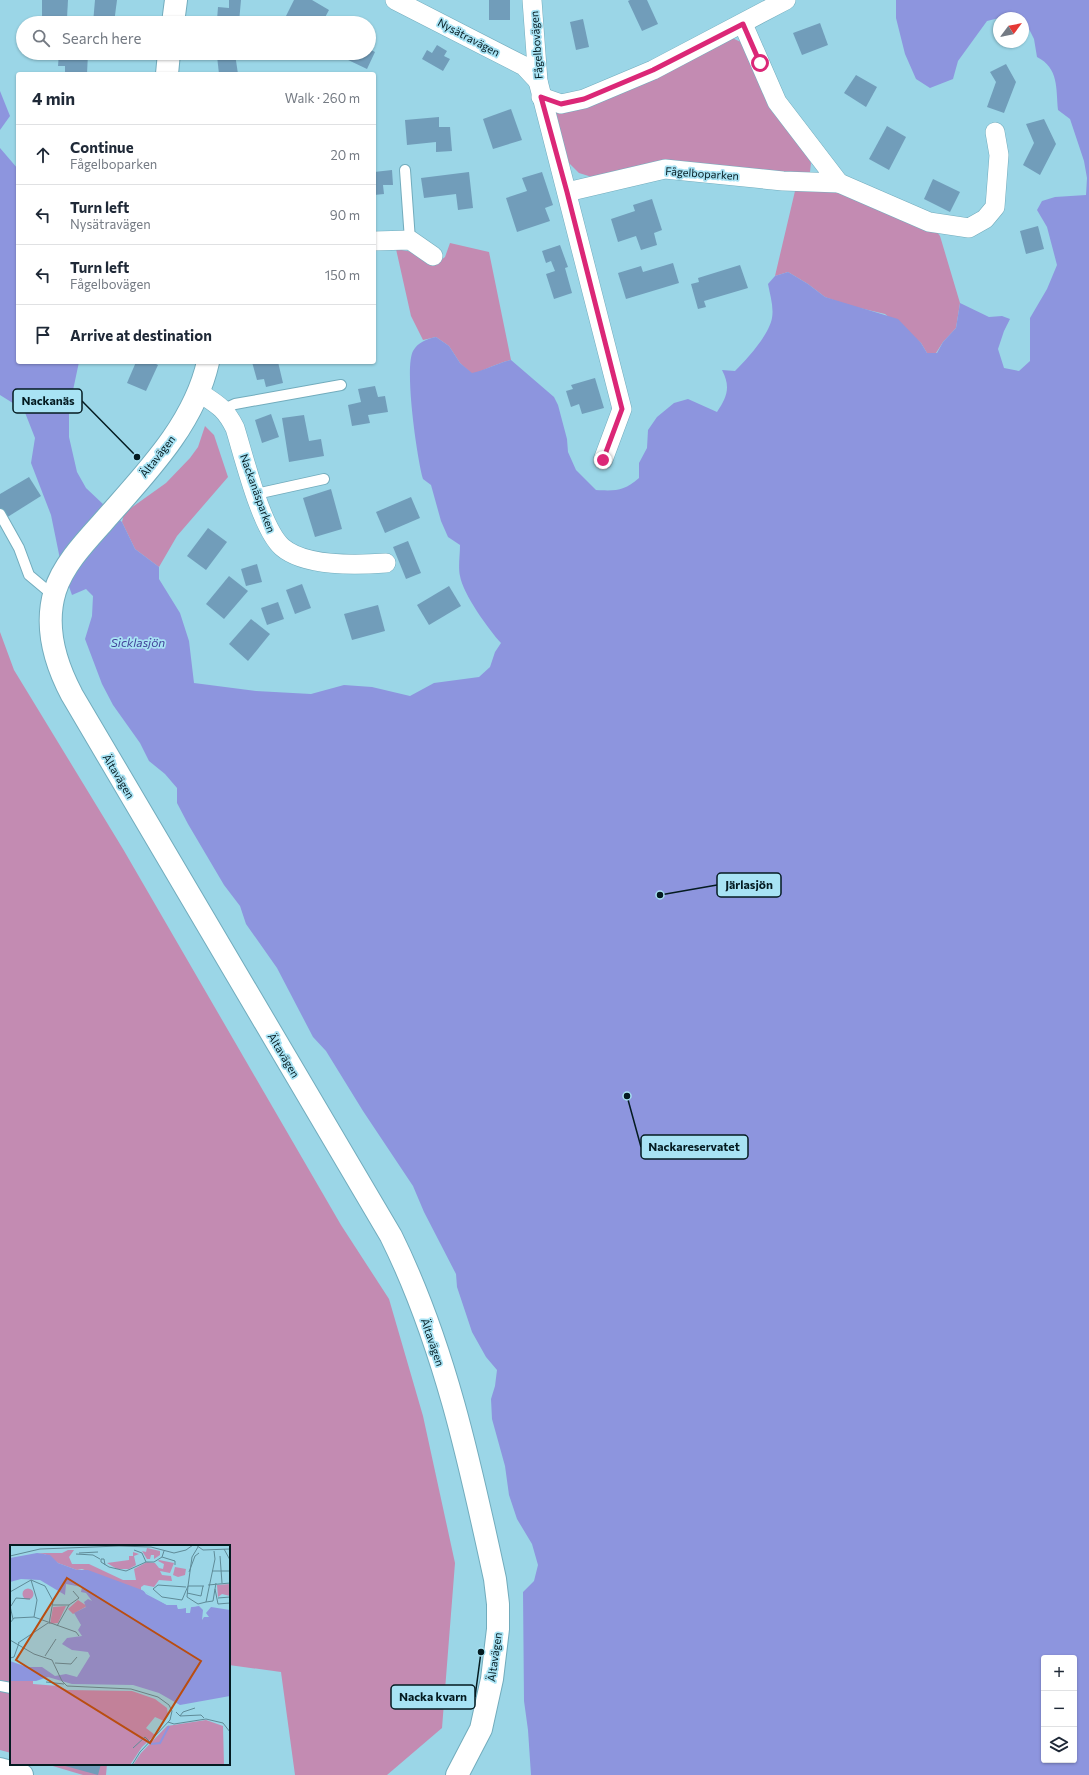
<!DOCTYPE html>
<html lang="en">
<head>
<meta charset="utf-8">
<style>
  :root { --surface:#fff; --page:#f2f2f3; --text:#1f2937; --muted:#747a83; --line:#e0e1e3 }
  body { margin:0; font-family:Commissioner,sans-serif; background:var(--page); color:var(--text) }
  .controls { position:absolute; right:12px; bottom:12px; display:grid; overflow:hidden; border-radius:4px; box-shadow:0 1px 3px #0004 }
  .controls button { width:36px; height:36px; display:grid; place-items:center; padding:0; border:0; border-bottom:1px solid var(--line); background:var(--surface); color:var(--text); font:20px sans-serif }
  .compass { position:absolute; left:993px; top:12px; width:36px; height:36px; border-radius:50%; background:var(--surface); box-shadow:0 1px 3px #0004; rotate:58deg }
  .stop { position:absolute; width:12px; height:12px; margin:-9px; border:3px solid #db2777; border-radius:50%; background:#fff }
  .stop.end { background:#db2777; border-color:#fff; box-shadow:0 1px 4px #0008 }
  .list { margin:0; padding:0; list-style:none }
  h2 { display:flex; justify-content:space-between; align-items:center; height:52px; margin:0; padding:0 16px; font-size:17px }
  h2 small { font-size:13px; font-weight:400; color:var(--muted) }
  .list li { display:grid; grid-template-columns:26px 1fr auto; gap:12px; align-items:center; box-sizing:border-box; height:60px; padding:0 16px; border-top:1px solid var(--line) }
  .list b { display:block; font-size:15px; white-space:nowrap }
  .list p { margin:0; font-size:13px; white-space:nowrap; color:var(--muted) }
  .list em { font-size:13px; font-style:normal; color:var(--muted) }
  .icon { flex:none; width:22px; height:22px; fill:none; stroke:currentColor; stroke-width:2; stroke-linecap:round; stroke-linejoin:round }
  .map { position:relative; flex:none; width:1089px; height:1775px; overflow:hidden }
  .search { position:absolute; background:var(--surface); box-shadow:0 1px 3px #0004; left:16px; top:16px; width:360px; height:44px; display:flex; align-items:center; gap:10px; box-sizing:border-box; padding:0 14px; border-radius:22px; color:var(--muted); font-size:15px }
  .panel { position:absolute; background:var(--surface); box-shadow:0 1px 3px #0004; left:16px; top:72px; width:360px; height:292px; border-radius:4px }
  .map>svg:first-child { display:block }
</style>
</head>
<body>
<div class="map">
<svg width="1089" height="1775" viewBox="0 0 1089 1775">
  <rect width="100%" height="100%" fill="#9bd6e7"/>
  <g fill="#c38bb2">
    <polygon points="732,38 741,42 749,50 770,109 806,154 811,163 810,172 805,177 595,178 579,173 564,158 551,111"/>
    <polygon points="828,189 933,227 940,236 960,303 956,328 943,342 936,353 927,353 921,343 885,314 847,305 825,297 808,284 788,272 775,276 795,191"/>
    <path d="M 450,243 L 489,252 L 511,360 C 497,363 486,370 472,374 L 460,363 L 449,346 L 436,337 L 423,340 L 411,316 L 396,249 L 413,252 L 437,263 L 445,257 Z"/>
    <polygon points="205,426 214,435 228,477 177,536 159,567 135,549 122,522 124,513 166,483 190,458 198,447"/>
    <polygon points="0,632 14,670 123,849 341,1225 389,1299 423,1416 455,1563 442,1728 387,1775 295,1775 281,1672 229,1665 229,1546 11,1546 11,1753 0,1750"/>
    <polygon points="46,1764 107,1764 106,1775 83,1775"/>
  </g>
  <g fill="#8d95de" fill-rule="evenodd">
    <path d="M 896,0 L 1089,0 L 1089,1775 L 531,1775 L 528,1730 L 524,1701 L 523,1592 L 534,1581 L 538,1565 L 532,1544 L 517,1519 L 509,1495 L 505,1466 L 492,1419 L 491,1399 L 495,1386 L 497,1370 L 486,1357 L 472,1332 L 457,1287 L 456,1274 L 424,1212 L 413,1186 L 363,1111 L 326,1051 L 313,1037 L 277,968 L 246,924 L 240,906 L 224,885 L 188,824 L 177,803 L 177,788 L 165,774 L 149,761 L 140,743 L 113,705 L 102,684 L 85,639 L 92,616 L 93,596 L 86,589 L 72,595 L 61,564 L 51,515 L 31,463 L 35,438 L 24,410 L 0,395 L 0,148 L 18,169 L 18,362 L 79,362 L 69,409 L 69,437 L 77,472 L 86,488 L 122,522 L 135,549 L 159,567 L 159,579 L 180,613 L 189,641 L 194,683 L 256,691 L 311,694 L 344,685 L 372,687 L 410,696 L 434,683 L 479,677 L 490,667 L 495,652 L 501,643 C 489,630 463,594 460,576 C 458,567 460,555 460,545 L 448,537 L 441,521 L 431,485 L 423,479 C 417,458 404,368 413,351 C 418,342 427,339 436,337 L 449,346 L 460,363 L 472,373 C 486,370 497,363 511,360 L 554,397 L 558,405 L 567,439 L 568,452 L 576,470 L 596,490 C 616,491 624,491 639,478 L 639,463 L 647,448 L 648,430 L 657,417 L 674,403 L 688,399 L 717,412 C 727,397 731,387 722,370 L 735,371 C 747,359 769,335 772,318 C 774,307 770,295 768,284 L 775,276 L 788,272 L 808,284 L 825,297 L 898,319 L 921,343 L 927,353 L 937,353 L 943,342 L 956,328 L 960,303 L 989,317 L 1002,316 L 1010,319 L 1004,331 L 998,349 L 1004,368 L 1019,371 L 1030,361 L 1030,318 L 1047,289 L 1057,265 L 1047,227 L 1037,210 L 1042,201 L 1055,197 L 1086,195 L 1087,178 L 1084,161 L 1070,119 L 1058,110 C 1056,89 1059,68 1037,57 L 1034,39 L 1023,17 L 1011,15 L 987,21 L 958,61 L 953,79 L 930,88 L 916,79 L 905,54 L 896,18 ZM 1044,1658 L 1074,1658 L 1074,1760 L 1044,1760 Z"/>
    <polygon points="0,91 10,116 0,130"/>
  </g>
  <g fill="#719dba">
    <polygon points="42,0 68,0 67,18 42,18"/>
    <polygon points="95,0 117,0 114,23 93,23"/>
    <polygon points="229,0 241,0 239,22 217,20 218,7 229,8"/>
    <polygon points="294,0 312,0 329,10 322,23 292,23 293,19 286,16"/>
    <rect x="489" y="0" width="21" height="20"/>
    <polygon points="630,0 647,0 658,24 642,31 628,1"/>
    <polygon points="583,19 589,47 576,50 570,22"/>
    <polygon points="820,23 828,45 802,55 793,33"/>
    <polygon points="437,45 447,51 444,56 450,59 443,71 422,59 427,50 432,53"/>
    <polygon points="369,49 375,52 367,69 344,58 346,53 369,53"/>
    <polygon points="59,53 88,53 87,74 65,74 65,66 58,66"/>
    <polygon points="235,54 238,74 219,74 217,56"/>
    <polygon points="1006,64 1016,82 1004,113 987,107 996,82 990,72"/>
    <polygon points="856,75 877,87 866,107 844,93"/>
    <polygon points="511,109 522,140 493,149 483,119"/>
    <polygon points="439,117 439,127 450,127 452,151 436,152 436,142 407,145 405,120"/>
    <polygon points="1044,119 1056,144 1040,175 1023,165 1034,143 1026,124"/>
    <polygon points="887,126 906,137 889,170 869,159"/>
    <polygon points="392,170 393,185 383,185 384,194 374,195 374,172"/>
    <polygon points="469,172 473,208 458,210 456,194 424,198 421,178"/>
    <polygon points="542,172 553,205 545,208 550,221 517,232 506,198 527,191 522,178"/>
    <polygon points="933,179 960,192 950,212 924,199"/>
    <polygon points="652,199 662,230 654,233 657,245 641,250 636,236 618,242 611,219 635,211 633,205"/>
    <polygon points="1038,226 1044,249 1026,254 1020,231"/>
    <polygon points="560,245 568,267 565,268 572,293 554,299 546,274 555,271 551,261 546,263 542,251"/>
    <polygon points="673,263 679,283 626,299 618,273 641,266 643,272"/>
    <polygon points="740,265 748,288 704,301 706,307 698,309 691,284 699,282 698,278"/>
    <polygon points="136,362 152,362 158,365 146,391 127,383"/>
    <polygon points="252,362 278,362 283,383 266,387 264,379 257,380"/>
    <polygon points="595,378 604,408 582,414 579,404 571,407 566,391 573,389 571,385"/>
    <polygon points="375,386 378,397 385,396 388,412 368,415 370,423 352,426 348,405 361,402 358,389"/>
    <polygon points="271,414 279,437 262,443 255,420"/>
    <polygon points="304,415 309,441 321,439 324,456 289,462 282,418"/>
    <polygon points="29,477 41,496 6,518 0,509 0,494"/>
    <polygon points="331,489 342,529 315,537 303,498"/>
    <polygon points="411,497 420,518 385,533 376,512"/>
    <polygon points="208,528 227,542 206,570 187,556"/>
    <polygon points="408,541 421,573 406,579 393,547"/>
    <polygon points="257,564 262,582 246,586 241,569"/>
    <polygon points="229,576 248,591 224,619 206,604"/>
    <polygon points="302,584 311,608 295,614 286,590"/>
    <polygon points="449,586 461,606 429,625 417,605"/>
    <polygon points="278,602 284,619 267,625 261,608"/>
    <polygon points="378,605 385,631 352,640 344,614"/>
    <polygon points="251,619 270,634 248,661 229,644"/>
    <polygon points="58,1764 101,1764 98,1775"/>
  </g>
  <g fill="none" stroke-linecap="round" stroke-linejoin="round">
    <g stroke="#72acbd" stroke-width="12">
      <g id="lane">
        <polyline points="405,170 410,240"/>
        <polyline points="224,409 235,404 341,385"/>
        <polyline points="256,494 324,479"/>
        <polyline points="0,514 19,548 29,575 54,596"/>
        <polyline points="0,1686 11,1688"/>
      </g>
    </g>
    <g stroke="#72acbd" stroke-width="20">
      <g id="street">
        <polyline points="395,0 524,66 538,81"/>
        <polyline points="532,0 538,81 622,409 603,460"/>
        <polyline points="541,97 561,104 584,99 653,70 786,0"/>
        <polyline points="839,183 929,222 969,228 985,219 995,207 999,155 995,132"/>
        <polyline points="567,192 665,169 783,181 839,183 777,102 743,24"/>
        <polyline points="374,241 410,240 433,256"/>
        <path d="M 200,393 C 218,405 225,408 235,428 C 244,457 261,528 282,547 C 305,567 357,565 386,563"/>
      </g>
    </g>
    <g stroke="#72acbd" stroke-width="24">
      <g id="secondary">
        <polyline points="173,23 176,0"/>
        <polyline points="167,74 169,53"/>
        <path d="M 208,362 C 194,425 145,474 103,522 C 85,542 63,565 55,591 C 44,627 55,663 72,695 L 391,1236 C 444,1343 470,1463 495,1579 L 498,1604 L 498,1629 L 492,1679 L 481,1729 L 457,1775"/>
        <polyline points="0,1769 22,1775"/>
      </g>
    </g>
    <use href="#lane" stroke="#fff" stroke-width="10"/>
    <use href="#street" stroke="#fff" stroke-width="19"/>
    <use href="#secondary" stroke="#fff" stroke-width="22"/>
  </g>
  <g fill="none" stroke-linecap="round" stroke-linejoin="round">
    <polyline stroke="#db2777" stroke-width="5" points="603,460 622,409 567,192 541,97 561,104 584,99 653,70 743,24 760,63"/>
  </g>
  <g text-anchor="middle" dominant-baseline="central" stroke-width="3.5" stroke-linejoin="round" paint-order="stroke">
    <g font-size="11" fill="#041b21" stroke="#a8e3f4">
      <text transform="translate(469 37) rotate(28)">Nysätravägen</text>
      <text transform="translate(536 45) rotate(-94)">Fågelbovägen</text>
      <text transform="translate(702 173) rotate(4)">Fågelboparken</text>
      <text transform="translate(157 456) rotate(-52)">Ältavägen</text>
      <text transform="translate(258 493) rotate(70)">Nackanäsparken</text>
      <text transform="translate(119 776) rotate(59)">Ältavägen</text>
      <text transform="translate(284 1055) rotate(59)">Ältavägen</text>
      <text transform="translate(433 1342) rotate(71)">Ältavägen</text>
      <text transform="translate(494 1657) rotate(-82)">Ältavägen</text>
    </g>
    <g font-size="12" font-style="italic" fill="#414399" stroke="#a8e3f4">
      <text x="138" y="642">Sicklasjön</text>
    </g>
  </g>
  <g transform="translate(10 1545)">
    <rect width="220" height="220" fill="#9bd6e7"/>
    <path d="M 137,3 L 150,6 L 150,10 L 144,14 L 144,10 L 141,10 L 140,14 L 137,14 L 132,6 L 136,7 ZM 58,5 L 64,5 L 59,12 L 62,19 L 79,19 L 113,35 L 126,35 L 124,24 L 137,17 L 145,18 L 149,23 L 153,24 L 154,19 L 148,16 L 149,15 L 164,18 L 160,28 L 150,26 L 152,30 L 161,31 L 162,36 L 149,35 L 144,42 L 134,40 L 131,42 L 131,46 L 72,24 L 67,25 L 48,18 L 35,9 L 25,8 L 52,8 ZM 123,7 L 129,9 L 124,11 L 126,20 L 119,24 L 107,24 L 97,18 L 119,15 L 119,11 L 123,11 ZM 165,22 L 176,24 L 175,30 L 168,32 L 163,30 ZM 220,39 L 220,51 L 212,49 L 208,52 L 207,40 ZM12.5 49a5.5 5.5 0 1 1 11 0a5.5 5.5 0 1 1-11 0ZM 68,55 L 77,61 L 63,69 L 58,64 ZM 56,61 L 48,78 L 40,79 L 43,62 ZM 0,127 L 23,127 L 23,139 L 48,141 L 57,145 L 122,146 L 145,154 L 157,163 L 158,170 L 154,176 L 145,172 L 136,183 L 145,190 L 132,202 L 120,220 L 0,220 ZM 196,175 L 213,181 L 214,220 L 123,220 L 131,208 L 157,181 Z" fill="#c38bb2"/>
    <path d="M 27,8 L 40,10 L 48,18 L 67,25 L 78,25 L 132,45 L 157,60 L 167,60 L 168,64 L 189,61 L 193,65 L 192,75 L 194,72 L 199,72 L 196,68 L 201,62 L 220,65 L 220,151 L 170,160 L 149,148 L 123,140 L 62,139 L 38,132 L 26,136 L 0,136 L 0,116 L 17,122 L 32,122 L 45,131 L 56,129 L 67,132 L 80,111 L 78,107 L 62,105 L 52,99 L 57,93 L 72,91 L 68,85 L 71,80 L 64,68 L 76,62 L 74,57 L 78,54 L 82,56 L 76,48 L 71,47 L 72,42 L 56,39 L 55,50 L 30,35 L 11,34 L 0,37 L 0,13 Z" fill="#8d95de"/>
    <path d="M 132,43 L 137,48 L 158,58 L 158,60 L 169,60 L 169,63 L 172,61 L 185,60 L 187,61 L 181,62 L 180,68 L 176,68 L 176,63 L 168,64 L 167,60 L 157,60 L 136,49 Z" fill="#9bd6e7"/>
    <path fill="none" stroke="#8d95de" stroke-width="2" d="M 141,199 L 150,198 L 159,181"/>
    <path fill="none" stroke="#5f8b98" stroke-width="1" d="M 186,0 L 193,5 L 220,4M 214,4 L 220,15M 124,5 L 132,8 L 136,17M 69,8 L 88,7M 66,9 L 83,10 L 90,14M 0,11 L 30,4 L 109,1 L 141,2 L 164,8 L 176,5 L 183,0M 210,11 L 212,38M 152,12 L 165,16 L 165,20M 95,20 L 94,14 L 91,14 L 91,17 L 99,22 L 116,26 L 136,17 L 144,17 L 152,12 L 154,6M 202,26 L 220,26M 179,27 L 185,11 L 189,8M 21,35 L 27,55 L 24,72M 198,40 L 220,38M 194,41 L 178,41 L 177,52 L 188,59 L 196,57 L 205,14 L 204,6M 176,42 L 148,40 L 143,44 L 152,52 L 172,55 L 178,41 L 182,12 L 188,2M 205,44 L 208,59 L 220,58M 0,47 L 21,35 L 35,41 L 43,56 L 39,79M 177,48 L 191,51 L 193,41M 208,53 L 220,52M 196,57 L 203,56 L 206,38M 43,60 L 59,60 L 47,81M 59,60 L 69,53 L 63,46M 0,61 L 3,74M 1,61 L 6,53 L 20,54M 0,78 L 4,73 L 24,72 L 66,87 L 69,91M 0,95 L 24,109 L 42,115 L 52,136 L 57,141 L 121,144 L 148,152 L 159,160 L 162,166 L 160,175 L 130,207 L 122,220M 8,98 L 38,78M 35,111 L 46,94M 0,113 L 4,112 L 9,98M 45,118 L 61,119 L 67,112M 36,137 L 54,139M 166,167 L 170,171 L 191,170 L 194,173M 170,171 L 173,167 L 185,163M 158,177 L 164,179 L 196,174 L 213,178 L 220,187M 123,203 L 135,192 L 140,197"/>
    <path fill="#ba4d10" fill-opacity="0.15" stroke="#ba4d10" stroke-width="2" d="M 57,33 L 191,116 L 140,198 L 6,115 Z"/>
    <rect width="220" height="220" fill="none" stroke="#041b21" stroke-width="2"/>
  </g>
  <path fill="none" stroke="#041b21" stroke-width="1.5" d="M137 457L82 401M660 895L717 885M627 1096L641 1147M481 1652L475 1697"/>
  <g fill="#041b21" stroke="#a8e3f4" stroke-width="1.5">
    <circle cx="137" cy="457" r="4"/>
    <circle cx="660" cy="895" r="4"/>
    <circle cx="627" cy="1096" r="4"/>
    <circle cx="481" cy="1652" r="4"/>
  </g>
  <g fill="#a8e3f4" stroke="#041b21" stroke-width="1.5">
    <rect x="13" y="389" width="69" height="24" rx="4"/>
    <rect x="717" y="873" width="64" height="24" rx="4"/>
    <rect x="641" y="1135" width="107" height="24" rx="4"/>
    <rect x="391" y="1685" width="84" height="24" rx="4"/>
  </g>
  <g font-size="12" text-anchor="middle" font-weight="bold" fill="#041b21">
    <text x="48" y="405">Nackanäs</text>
    <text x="749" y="889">Järlasjön</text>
    <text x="694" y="1151">Nackareservatet</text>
    <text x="433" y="1701">Nacka kvarn</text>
  </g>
</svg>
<div class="controls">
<button>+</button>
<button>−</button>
<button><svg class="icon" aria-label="layers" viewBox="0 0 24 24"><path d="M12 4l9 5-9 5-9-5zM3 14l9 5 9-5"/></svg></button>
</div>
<svg class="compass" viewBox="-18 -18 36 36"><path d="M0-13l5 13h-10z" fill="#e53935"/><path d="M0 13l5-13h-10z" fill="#747a83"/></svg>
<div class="stop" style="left:760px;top:63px"></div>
<div class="stop end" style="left:603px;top:460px"></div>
<div class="search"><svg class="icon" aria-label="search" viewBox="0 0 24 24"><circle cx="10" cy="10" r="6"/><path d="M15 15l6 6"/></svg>Search here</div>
<section class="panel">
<h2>4 min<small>Walk · 260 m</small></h2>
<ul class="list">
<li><svg class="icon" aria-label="ahead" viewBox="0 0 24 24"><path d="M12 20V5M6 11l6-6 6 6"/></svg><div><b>Continue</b><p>Fågelboparken</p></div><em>20 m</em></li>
<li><svg class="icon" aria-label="left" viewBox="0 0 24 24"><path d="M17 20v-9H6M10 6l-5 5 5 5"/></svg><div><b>Turn left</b><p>Nysätravägen</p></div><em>90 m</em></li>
<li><svg class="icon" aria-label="left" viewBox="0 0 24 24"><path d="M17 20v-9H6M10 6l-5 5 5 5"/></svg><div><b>Turn left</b><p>Fågelbovägen</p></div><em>150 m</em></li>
<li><svg class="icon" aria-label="arrive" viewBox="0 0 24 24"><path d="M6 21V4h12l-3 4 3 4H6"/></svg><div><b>Arrive at destination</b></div></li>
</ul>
</section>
</div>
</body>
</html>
